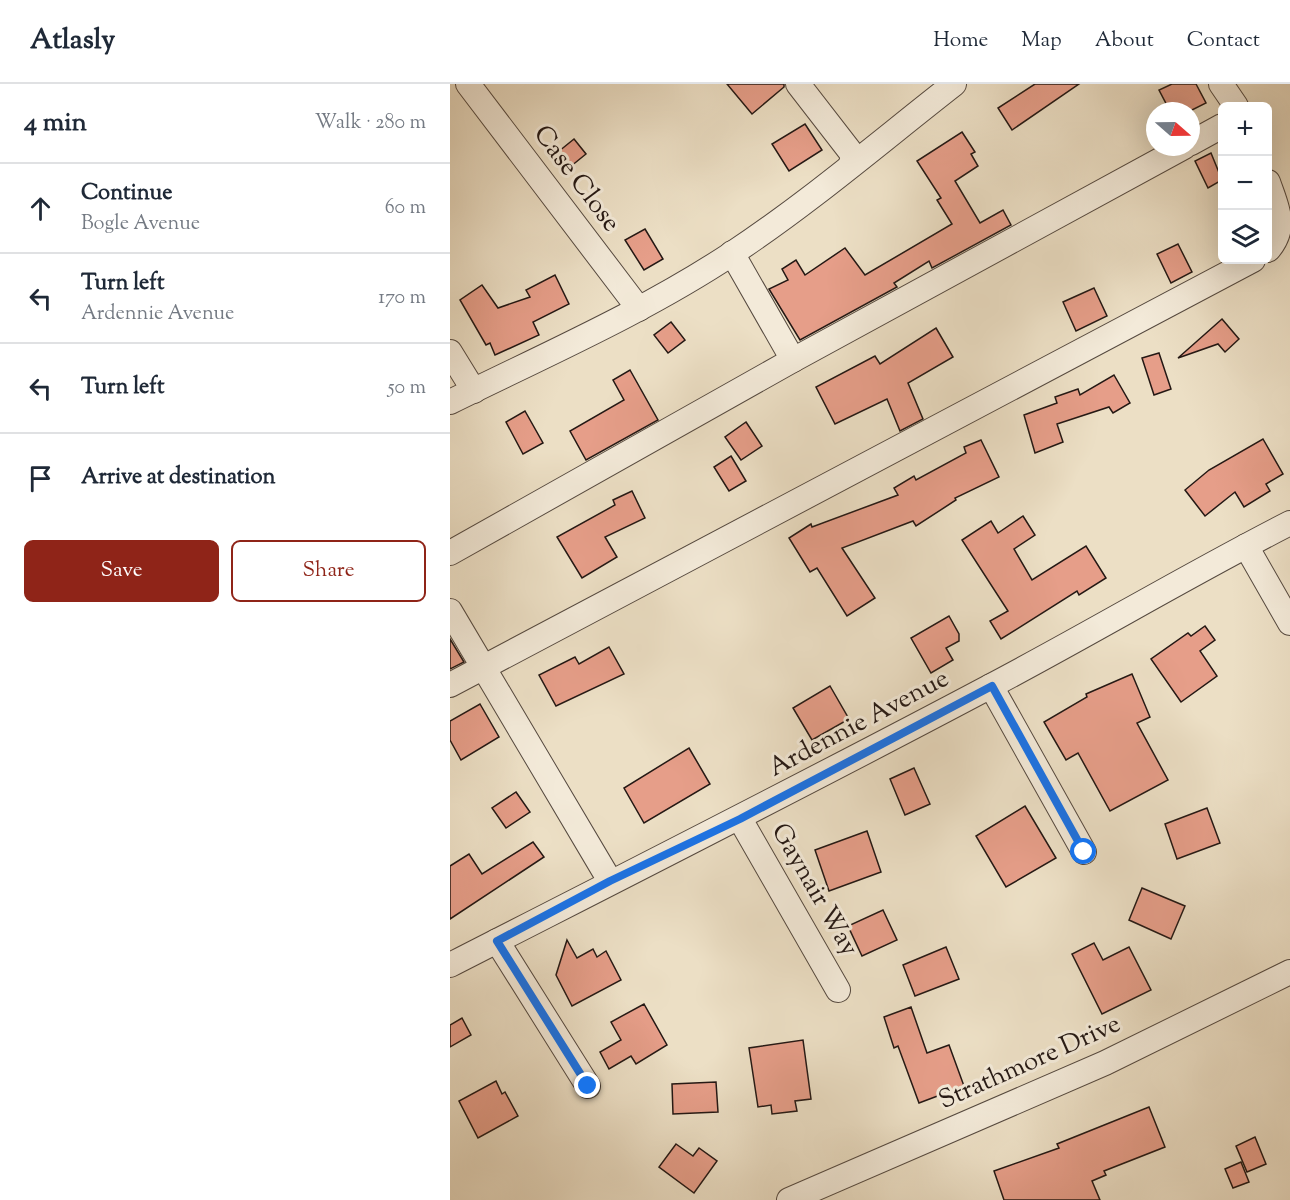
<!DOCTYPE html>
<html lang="en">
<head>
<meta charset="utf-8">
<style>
  :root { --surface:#fff; --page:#f2f2f3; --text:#1f2937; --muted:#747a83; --line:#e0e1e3; --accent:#8f2418 }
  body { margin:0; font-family:"Sorts Mill Goudy",serif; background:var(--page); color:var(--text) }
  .controls { position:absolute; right:18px; top:18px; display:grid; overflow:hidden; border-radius:9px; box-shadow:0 6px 24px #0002 }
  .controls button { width:54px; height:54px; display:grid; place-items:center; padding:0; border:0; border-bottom:2px solid var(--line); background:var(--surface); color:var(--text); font:30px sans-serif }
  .compass { position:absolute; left:696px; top:18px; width:54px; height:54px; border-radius:50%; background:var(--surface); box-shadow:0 6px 24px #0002; rotate:110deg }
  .stop { position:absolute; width:18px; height:18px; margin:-14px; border:4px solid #1a73e8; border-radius:50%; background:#fff }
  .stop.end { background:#1a73e8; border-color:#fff; box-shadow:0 2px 6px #0008 }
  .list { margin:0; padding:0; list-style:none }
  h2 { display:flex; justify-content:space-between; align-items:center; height:78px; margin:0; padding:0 24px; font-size:26px }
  h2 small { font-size:20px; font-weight:400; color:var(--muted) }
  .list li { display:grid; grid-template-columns:39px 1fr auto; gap:18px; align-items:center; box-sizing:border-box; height:90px; padding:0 24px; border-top:2px solid var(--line) }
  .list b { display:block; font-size:22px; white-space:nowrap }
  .list p { margin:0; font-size:20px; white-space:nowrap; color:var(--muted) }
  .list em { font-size:20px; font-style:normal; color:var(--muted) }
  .actions { display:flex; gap:12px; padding:18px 24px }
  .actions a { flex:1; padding:14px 0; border:2px solid var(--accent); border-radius:9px; text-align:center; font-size:21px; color:var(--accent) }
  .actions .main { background:var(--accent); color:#fff }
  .icon { flex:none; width:33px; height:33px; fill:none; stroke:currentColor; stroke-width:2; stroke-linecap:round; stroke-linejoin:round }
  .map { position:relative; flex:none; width:840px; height:1116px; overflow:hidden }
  header { display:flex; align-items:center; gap:36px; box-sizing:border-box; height:84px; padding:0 30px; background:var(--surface); border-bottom:2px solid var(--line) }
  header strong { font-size:28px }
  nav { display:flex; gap:33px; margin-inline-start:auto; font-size:21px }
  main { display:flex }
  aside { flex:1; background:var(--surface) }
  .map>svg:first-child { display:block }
</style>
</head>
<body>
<header>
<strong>Atlasly</strong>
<nav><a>Home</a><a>Map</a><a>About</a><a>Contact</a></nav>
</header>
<main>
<aside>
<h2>4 min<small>Walk · 280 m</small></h2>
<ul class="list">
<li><svg class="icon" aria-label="ahead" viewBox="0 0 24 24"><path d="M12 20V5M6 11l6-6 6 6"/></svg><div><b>Continue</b><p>Bogle Avenue</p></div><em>60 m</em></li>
<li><svg class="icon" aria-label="left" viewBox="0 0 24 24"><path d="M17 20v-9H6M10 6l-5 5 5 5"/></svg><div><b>Turn left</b><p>Ardennie Avenue</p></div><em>170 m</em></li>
<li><svg class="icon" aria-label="left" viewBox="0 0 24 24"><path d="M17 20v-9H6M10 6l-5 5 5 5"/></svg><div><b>Turn left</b></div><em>50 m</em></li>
<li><svg class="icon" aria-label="arrive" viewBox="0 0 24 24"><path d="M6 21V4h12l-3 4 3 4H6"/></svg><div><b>Arrive at destination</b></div></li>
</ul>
<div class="actions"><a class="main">Save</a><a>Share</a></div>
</aside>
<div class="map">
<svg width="840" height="1116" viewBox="0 0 840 1116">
  <rect width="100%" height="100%" fill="#ecdfc5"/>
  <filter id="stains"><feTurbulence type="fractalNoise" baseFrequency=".00333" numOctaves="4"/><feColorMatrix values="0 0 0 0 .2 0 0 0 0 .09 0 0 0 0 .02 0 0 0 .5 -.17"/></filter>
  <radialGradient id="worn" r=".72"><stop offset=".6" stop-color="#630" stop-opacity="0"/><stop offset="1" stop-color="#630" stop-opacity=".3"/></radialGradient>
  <g fill="#e69e89" stroke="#241814" stroke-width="1.5">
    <polygon points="277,0 334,0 334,3 302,30"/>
    <polygon points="585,0 629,0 562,46 548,24"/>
    <polygon points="722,0 746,0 756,19 740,27 720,27 709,6"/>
    <polygon points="355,40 372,66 339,87 322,60"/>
    <polygon points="512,48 525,68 521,70 528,82 505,97 530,139 553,126 561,141 482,184 479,177 444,199 447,203 350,256 319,205 338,196 332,185 346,176 355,191 395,164 415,191 502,140 487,116 491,114 467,77"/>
    <polygon points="124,55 136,70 115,87 103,72"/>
    <polygon points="761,69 772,96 758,104 745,77"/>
    <polygon points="195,145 213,175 194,186 175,156"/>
    <polygon points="728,160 742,188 721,199 707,170"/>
    <polygon points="105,191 119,220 83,238 89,251 45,271 40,259 36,261 10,216 32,201 48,224 80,213 76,206"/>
    <polygon points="644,204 657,232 626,247 613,218"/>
    <polygon points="772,235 789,255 775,268 768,260 728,274"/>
    <polygon points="221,238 235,256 218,269 204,251"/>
    <polygon points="486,244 503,273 458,299 473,335 450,347 437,315 385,340 366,303 425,272 430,280"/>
    <polygon points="709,269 721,305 704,311 692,274"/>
    <polygon points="180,286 208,336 136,376 120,347 174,316 163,296"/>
    <polygon points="664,291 680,319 663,329 659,323 607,340 613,358 585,369 574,331 607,319 605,313 628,305 630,311"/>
    <polygon points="75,327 93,359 73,370 56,338"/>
    <polygon points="296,338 312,362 291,376 275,353"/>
    <polygon points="813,355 833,390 816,400 820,407 794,423 785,408 755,432 735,406 759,386"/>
    <polygon points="531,356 549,393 505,414 506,416 466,442 463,437 392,464 425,514 397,532 367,484 360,488 339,454 361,440 362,443 448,411 444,404 464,392 466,396 516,369 514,363"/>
    <polygon points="281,372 296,397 279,407 264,383"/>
    <polygon points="182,407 195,434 155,453 167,473 132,494 107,453 165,421 163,416"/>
    <polygon points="573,432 585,451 564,465 582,496 636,462 656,494 629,511 627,507 551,555 540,537 558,527 512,456 541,437 548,449"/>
    <polygon points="499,532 509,550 509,557 496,564 503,576 481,589 461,554"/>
    <polygon points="755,542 765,556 750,567 767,592 731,618 701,575 738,549 741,552"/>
    <polygon points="0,555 14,578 0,585"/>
    <polygon points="159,563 174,590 106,622 89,591 125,573 129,580"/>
    <polygon points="682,590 700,633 687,639 718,696 660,727 628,669 616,676 594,638 637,613 636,610"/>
    <polygon points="380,602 399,635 362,656 343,624"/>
    <polygon points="30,620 49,653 11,676 0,656 0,637"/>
    <polygon points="239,664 260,700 194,739 174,704"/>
    <polygon points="464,684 480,720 455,731 440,695"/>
    <polygon points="66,708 80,728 56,744 42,724"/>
    <polygon points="575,722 606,774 556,803 526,752"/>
    <polygon points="757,724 770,759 727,775 715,740"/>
    <polygon points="417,747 431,788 379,807 365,766"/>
    <polygon points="83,758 94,773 0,835 0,782 19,770 32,790"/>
    <polygon points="692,804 735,822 721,855 679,836"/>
    <polygon points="433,826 447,856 412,872 398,842"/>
    <polygon points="117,856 127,874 143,865 147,873 156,867 171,896 122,922 106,891"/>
    <polygon points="644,859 653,876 679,863 701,906 652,930 622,870"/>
    <polygon points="496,863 509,895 465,912 453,881"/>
    <polygon points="194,920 217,961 186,980 181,972 159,985 150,968 171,956 161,938"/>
    <polygon points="461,923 477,969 499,961 514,1002 469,1019 448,962 444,964 434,933"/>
    <polygon points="12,934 21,951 0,963 0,941"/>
    <polygon points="353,956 361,1015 345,1017 347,1027 322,1030 321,1021 308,1023 299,964"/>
    <polygon points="46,997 52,1010 55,1008 68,1032 28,1054 9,1017"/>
    <polygon points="266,998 268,1028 223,1030 222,1000"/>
    <polygon points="699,1023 715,1063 654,1087 656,1091 642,1097 650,1116 554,1116 544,1087 609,1064 607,1060"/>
    <polygon points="805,1053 816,1080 797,1088 786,1062"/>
    <polygon points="226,1060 243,1072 249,1064 267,1077 244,1109 209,1083"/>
    <polygon points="791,1078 799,1098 783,1104 775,1085"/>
  </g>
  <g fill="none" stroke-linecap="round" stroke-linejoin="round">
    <g stroke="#564a40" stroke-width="26">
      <g id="street">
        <polyline points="18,0 189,225"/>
        <polyline points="348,0 403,71 401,80"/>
        <polyline points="771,0 786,22"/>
        <polyline points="741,59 772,42"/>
        <path d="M 818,98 C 827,124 838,143 818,166"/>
        <polyline points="282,169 343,276"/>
        <polyline points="0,268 24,307"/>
        <path d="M 0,318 C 95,271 194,228 283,169 C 360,118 431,57 504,0"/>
        <polyline points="796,462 840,539"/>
        <polyline points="0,469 343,276 734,63"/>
        <polyline points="0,527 160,797"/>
        <polyline points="0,601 803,176"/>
        <polyline points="541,602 634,768"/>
        <polyline points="290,735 388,906"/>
        <polyline points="47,857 138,1002"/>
        <path d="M 0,881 C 180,789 360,698 539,603 C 640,550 738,491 840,439"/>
        <polyline points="339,1116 655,979 840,888"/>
      </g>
    </g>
    <use href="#street" stroke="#f3ead9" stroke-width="24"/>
  </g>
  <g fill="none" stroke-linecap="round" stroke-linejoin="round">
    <polyline stroke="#1a73e8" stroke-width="8" points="138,1002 47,857 160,797 290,735 542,602 634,768"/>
  </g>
  <g text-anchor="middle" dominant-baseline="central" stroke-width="6" stroke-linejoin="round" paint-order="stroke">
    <g font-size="26" fill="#241814" stroke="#f3ead9">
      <text transform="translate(126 95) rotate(53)">Case Close</text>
      <text transform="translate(409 640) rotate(-28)">Ardennie Avenue</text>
      <text transform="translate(364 806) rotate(60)">Gaynair Way</text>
      <text transform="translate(580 979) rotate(-24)">Strathmore Drive</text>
    </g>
  </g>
  <rect width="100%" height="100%" filter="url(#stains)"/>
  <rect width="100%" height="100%" fill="url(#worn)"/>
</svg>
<div class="controls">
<button>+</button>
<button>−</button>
<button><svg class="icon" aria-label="layers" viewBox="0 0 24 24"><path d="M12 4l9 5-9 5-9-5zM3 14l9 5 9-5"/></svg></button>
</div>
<svg class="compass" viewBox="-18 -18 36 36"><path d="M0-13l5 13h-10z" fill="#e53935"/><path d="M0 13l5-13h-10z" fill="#747a83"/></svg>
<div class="stop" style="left:634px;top:768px"></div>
<div class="stop end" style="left:138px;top:1002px"></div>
</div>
</main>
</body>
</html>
